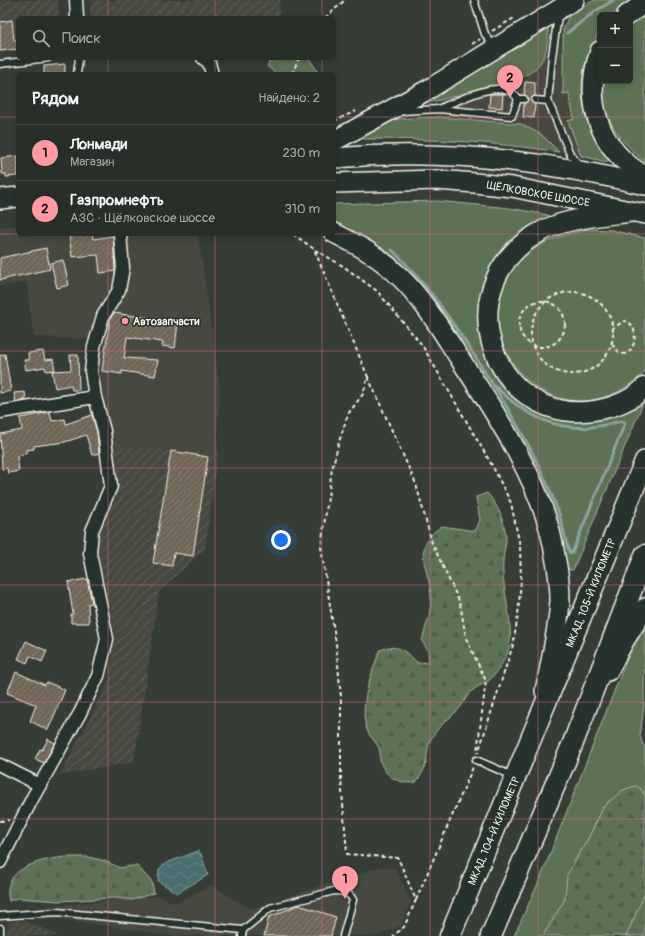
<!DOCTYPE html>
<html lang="ru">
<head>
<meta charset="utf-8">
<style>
  :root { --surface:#282e28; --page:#343a34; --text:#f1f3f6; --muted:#a5a8a8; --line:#444a45; --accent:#ff9aa2 }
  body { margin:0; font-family:Pangolin,sans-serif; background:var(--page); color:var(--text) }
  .controls { position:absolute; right:12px; top:12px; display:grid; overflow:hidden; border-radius:6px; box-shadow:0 2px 6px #0003 }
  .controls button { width:36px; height:36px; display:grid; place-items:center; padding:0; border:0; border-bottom:1px solid var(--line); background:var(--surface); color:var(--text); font:20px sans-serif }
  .you { position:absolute; left:281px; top:540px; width:14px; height:14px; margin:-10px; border:3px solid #fff; border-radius:50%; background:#1a73e8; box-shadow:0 0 0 6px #1a73e833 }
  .badge { display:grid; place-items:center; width:26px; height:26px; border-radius:50%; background:var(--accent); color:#111; font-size:13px; font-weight:700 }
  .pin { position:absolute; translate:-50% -33px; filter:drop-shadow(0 1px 2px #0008) }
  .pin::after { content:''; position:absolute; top:21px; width:14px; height:12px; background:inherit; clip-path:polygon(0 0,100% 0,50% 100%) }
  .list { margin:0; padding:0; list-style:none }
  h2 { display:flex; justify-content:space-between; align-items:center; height:52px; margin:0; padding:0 16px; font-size:17px }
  h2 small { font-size:13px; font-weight:400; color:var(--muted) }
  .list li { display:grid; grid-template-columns:26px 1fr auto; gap:12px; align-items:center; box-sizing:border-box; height:56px; padding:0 16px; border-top:1px solid var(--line) }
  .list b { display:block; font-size:15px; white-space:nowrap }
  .list p { margin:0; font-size:13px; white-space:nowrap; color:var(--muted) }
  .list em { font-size:13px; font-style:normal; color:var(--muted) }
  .icon { flex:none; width:22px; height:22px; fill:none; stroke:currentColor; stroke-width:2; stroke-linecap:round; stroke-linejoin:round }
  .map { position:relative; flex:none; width:645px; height:936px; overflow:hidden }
  .search { position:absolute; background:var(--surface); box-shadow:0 2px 6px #0003; left:16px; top:16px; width:320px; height:44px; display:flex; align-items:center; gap:10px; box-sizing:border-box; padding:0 14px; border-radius:6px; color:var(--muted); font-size:15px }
  .panel { position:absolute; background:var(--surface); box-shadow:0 2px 6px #0003; left:16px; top:72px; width:320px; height:164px; border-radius:6px }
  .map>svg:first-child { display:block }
</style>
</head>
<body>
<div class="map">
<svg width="645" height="936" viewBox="0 0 645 936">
  <defs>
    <pattern id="industrial-furrows" width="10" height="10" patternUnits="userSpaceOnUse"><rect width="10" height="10" fill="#474940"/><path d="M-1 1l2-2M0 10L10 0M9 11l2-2" fill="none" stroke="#62645c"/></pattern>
    <pattern id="forest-firs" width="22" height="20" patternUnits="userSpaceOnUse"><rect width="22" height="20" fill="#5d7255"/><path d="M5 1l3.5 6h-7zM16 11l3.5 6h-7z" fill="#525b4d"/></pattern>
    <pattern id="wetland-marsh" width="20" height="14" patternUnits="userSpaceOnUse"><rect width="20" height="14" fill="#5d7255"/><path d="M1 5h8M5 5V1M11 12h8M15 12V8" fill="none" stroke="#525b4d"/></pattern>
    <pattern id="park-crowns" width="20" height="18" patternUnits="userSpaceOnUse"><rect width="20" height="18" fill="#5d7255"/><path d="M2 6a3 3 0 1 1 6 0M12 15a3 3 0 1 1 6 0" fill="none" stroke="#525b4d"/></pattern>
    <pattern id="water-waves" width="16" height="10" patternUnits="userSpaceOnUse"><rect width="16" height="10" fill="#4a6e70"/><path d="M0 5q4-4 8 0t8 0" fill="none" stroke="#658384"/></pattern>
    <pattern id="building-hatch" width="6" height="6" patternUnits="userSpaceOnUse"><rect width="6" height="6" fill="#706659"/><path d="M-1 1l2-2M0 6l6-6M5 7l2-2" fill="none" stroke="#857c71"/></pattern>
  </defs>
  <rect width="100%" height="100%" fill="#353d36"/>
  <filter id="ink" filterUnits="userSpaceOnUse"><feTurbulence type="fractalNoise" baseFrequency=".025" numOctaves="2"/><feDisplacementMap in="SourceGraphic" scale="8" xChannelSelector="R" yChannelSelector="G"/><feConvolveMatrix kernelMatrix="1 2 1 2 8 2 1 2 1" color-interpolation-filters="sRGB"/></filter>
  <g filter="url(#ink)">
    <g fill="#474940">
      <polygon points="548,43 561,44 563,94 569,93 574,119 568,121 581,156 559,152 542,135 521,124 438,117 439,101 518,80 544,55"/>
      <polygon points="18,225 18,234 198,234 219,382 218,453 113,446 97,376 104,339 34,337 26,282 0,286 0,227"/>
      <polygon points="379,867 395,868 411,902 401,926 375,936 172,936 49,917 49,906 158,896 175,903 211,885 250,909"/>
    </g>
    <g fill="url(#industrial-furrows)">
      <polygon points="0,0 58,0 59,18 18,18 18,51 0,53"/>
      <polygon points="90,0 280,0 279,18 90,18"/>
      <polygon points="113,446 218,453 205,550 159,591 134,762 60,775 109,681 115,633 96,544 115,497"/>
      <polygon points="9,921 25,921 59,936 6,936"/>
    </g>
    <g fill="#5d7255" stroke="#a8b29e">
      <path d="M 595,0 L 630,0 L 612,15 L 600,15 C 600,20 601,26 599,30 C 596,40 590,48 587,58 C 575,92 585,131 608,158 L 607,162 L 581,156 L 568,121 L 574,119 L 569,93 L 563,94 L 563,29 L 571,12 Z"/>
      <path d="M 645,14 L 645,162 C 620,141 599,116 603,81 L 630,81 L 630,24 Z"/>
      <path d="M 548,22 C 552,79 518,79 475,91 C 457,95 440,101 421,104 Z"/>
      <path d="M 438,117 L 521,124 L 542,135 L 559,152 C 490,141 427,139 358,139 L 396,119 Z"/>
      <path d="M 437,201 L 509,208 L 548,215 L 550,218 C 399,283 510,486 644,401 L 573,570 L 569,570 C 565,564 559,525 555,515 C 551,502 545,490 540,478 C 531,454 515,432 502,410 C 474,362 433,286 389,253 C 372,240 353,232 334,222 L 334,204 Z"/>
      <path d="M 587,229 L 611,230 L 645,238 L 645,372 C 552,461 443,323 528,253 C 545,240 566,235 587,229 Z"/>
      <polygon points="645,626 644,706 640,736 643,745 645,746 645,796 640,788 609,801 604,806 588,839 573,864 565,899 545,934 543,936 514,936 541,877 632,646"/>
    </g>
    <g fill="url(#forest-firs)" stroke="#a8b29e">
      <path d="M 487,493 C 497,504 502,516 505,530 C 508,542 503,552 503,563 C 501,591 517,628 507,654 C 503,662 495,677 488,681 C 482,685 475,687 470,693 C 465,698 463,705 458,710 C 450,718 441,724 434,734 C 422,751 433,763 415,783 C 400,784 384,777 380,760 C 379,756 381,752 379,748 C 376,742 370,737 367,730 C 358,707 372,672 380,650 C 399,643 404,651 418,663 L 429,662 L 428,651 L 422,641 C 425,628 431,613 431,599 C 431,569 408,548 442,526 L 475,531 L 480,520 L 476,497 Z"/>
      <polygon points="635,786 640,788 645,796 645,916 634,936 543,936 565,899 567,875 588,839 604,806 623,790"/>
      <path d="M 67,857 L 89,857 L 105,861 L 120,868 L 131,866 L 137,866 L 152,882 L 154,893 L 132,900 L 115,898 L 59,901 L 17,898 L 9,901 C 0,866 45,859 67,857 Z"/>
    </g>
    <polygon fill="url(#wetland-marsh)" stroke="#a8b29e" points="271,58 309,58 319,74 276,74 267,66"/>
    <polygon fill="url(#park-crowns)" stroke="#a8b29e" points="645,893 645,936 626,936"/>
    <polygon fill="url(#water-waves)" stroke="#8ea2a0" points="198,851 201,854 208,875 177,893 158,881 159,869 166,863"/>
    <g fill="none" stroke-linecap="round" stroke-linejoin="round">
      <g stroke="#8ea2a0" stroke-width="3">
        <polyline points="567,33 594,12 614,0"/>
        <path d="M 392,250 C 425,281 449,317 474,355 C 506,404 538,456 558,511 C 563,525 565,539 569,552 L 572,553 L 625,423 L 622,421 C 612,423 602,426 592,427 C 554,431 522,413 496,387"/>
      </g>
    </g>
    <g fill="url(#building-hatch)" stroke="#f4f1e8">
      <polygon points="12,20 14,40 18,40 18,49 0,51 0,22"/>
      <polygon points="65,64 65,74 44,74 44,66"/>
      <polygon points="525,82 535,83 535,96 531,100 535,104 534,118 523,117 524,104 528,99 524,95"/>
      <polygon points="490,94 503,94 502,108 489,107"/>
      <polygon points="18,156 18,176 6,177 6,174 2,174 1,158"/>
      <polygon points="69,234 92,234 93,239 113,236 115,271 100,273 98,255 72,257"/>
      <polygon points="46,248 50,269 0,280 0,258"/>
      <polygon points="63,260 69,285 57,288 51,263"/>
      <polygon points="114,313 178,322 175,348 162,346 163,342 127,337 124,358 158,360 155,376 122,371 122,374 102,371 110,319"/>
      <polygon points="43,351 45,360 53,359 55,370 46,371 45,367 26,370 24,360 29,360 28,353"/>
      <polygon points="5,354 11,391 0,393 0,355"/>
      <polygon points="70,355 78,355 79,390 72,390 71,385 55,388 52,371 71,370"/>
      <polygon points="25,392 26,400 16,402 14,393"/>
      <polygon points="50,412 52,421 65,419 66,424 92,415 97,432 99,453 92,455 86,435 65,442 34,446 34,449 26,450 26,454 17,456 19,471 8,473 7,468 2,469 0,434 22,430 20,418"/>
      <polygon points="171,451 208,457 193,556 174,553 172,566 153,563"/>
      <polygon points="87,579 92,603 88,604 89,623 71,623 71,614 73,614 68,582"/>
      <polygon points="26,641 47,651 42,662 30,656 27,663 18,659"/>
      <polygon points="16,672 45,685 47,682 65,690 48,730 30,721 36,705 7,693"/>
      <polygon points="48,739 55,743 44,763 35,759 40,749 42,750"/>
      <polygon points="299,905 336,917 331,936 264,936 269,917"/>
    </g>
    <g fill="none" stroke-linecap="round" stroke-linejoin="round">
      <g stroke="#f4f1e8" stroke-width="9">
        <g id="service">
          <polyline points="474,0 485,34 494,47"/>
          <polyline points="0,64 48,58"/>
          <polyline points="77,74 79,58"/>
          <polyline points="535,100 548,101 570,154 580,166"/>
          <polyline points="548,101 552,56 558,16"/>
          <path d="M 440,108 C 459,101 489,83 509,91 C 512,92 516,96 518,99"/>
          <polyline points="402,111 439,109 512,116 518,99 524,99"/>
          <polyline points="476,760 513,776"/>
          <polyline points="0,916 57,912 243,930"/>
          <polyline points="0,928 0,934"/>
          <path d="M 242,936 L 243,930 L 270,908 L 334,891 C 342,891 349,892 353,900 L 343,936"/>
        </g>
      </g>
      <g stroke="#f4f1e8" stroke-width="15">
        <g id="minor">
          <polyline points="76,0 77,18"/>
          <polyline points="203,58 209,63 212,74"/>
          <polyline points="0,412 95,397"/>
          <polyline points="0,765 40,785"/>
          <polyline points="0,862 32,799 80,713 98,676 107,639 90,553 92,531 111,486 104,431 95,397 91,371 94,347 103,316 119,290 123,268 120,234"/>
        </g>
      </g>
      <g stroke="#f4f1e8" stroke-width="22">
        <g id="primary">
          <polyline points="627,15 645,3"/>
          <path d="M 600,51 C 583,100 598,149 645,176"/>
          <polyline points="334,141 429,89 574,0"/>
          <path d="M 334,158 C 438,149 544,160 645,185"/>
          <polyline points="334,183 437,180 475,183 512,187 645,214"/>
          <polyline points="0,199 18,197"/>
          <path d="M 631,212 C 600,216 562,218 535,235 C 444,291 496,429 597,410 C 614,407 632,400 645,387"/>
          <path d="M 334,233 C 358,245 380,257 399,276 C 423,299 440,328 458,356 C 495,412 546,489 555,556 C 558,570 560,587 560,601 C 558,631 551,661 545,691"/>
          <polyline points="608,671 624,641 645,608"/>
        </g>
      </g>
      <g stroke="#f4f1e8" stroke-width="23">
        <g id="trunk">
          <polyline points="450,936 645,461"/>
          <polyline points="491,936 573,743 645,555"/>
        </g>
      </g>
      <g stroke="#f4f1e8" stroke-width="2" stroke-dasharray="4 3" stroke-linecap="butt">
        <polyline points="325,18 345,0"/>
        <polyline points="492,31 514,18"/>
        <polyline points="472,44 480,39"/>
        <polyline points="292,74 299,58"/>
        <polyline points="334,121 356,111"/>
        <polyline points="293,234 314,249 368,377 363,394 348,414 339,442 332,469 321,547 336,644 341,697 341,779 347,854 398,858 416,900 404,927 393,936"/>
        <polyline points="315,250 343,266 377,291 422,345 493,467 511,503 520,546 521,580 518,615 513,645 478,753"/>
        <circle cx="572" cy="333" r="41"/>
        <circle cx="542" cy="324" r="23"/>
        <path d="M 612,344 C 632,375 645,322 624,321 L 613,328"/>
        <polyline points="368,377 416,484 432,543 460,603 466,638 486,681 477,752"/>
        <polyline points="0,821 9,820"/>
        <polyline points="416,900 473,767"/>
      </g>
      <use href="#service" stroke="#26332d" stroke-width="6"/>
      <use href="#minor" stroke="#26332d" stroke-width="12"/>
      <use href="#primary" stroke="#26332d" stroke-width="19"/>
      <use href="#trunk" stroke="#26332d" stroke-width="20"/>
    </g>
  </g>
  <path fill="none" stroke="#d4648c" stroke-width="1" stroke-opacity="0.55" d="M 108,0 L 108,18M 215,0 L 215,18M 322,0 L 322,18M 430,0 L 430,936M 538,0 L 538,936M 108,58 L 108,74M 215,58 L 215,74M 322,58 L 322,74M 0,117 L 18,117M 334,117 L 645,117M 0,234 L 18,234M 18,234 L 334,234M 108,234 L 108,936M 215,234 L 215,936M 322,234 L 322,936M 334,234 L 645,234M 0,351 L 645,351M 0,468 L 645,468M 0,585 L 645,585M 0,702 L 645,702M 0,819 L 645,819"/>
  <circle fill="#ff9aa2" stroke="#26332d" stroke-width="1.5" cx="125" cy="321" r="4"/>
  <g text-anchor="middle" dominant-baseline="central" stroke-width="3" stroke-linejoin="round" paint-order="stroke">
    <g font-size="11" fill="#f4f1e8" stroke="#26332d">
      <text transform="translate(538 194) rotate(10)">ЩЁЛКОВСКОЕ ШОССЕ</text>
      <text transform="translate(591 593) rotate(-68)">МКАД, 105-Й КИЛОМЕТР</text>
      <text transform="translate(494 831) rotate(-67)">МКАД, 104-Й КИЛОМЕТР</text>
    </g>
    <g font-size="11" font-weight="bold" fill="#f4f1e8" stroke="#26332d" text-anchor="start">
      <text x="133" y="321">Автозапчасти</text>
    </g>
  </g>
</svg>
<div class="controls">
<button>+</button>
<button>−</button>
</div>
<div class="you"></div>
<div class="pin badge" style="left:345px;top:899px">1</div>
<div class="pin badge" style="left:510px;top:98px">2</div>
<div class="search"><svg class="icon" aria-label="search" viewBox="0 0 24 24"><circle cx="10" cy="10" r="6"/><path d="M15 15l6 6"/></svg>Поиск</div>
<section class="panel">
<h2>Рядом<small>Найдено: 2</small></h2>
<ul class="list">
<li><span class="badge">1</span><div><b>Лонмади</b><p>Магазин</p></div><em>230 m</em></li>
<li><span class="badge">2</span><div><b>Газпромнефть</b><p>АЗС · Щёлковское шоссе</p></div><em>310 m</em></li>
</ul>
</section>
</div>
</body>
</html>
